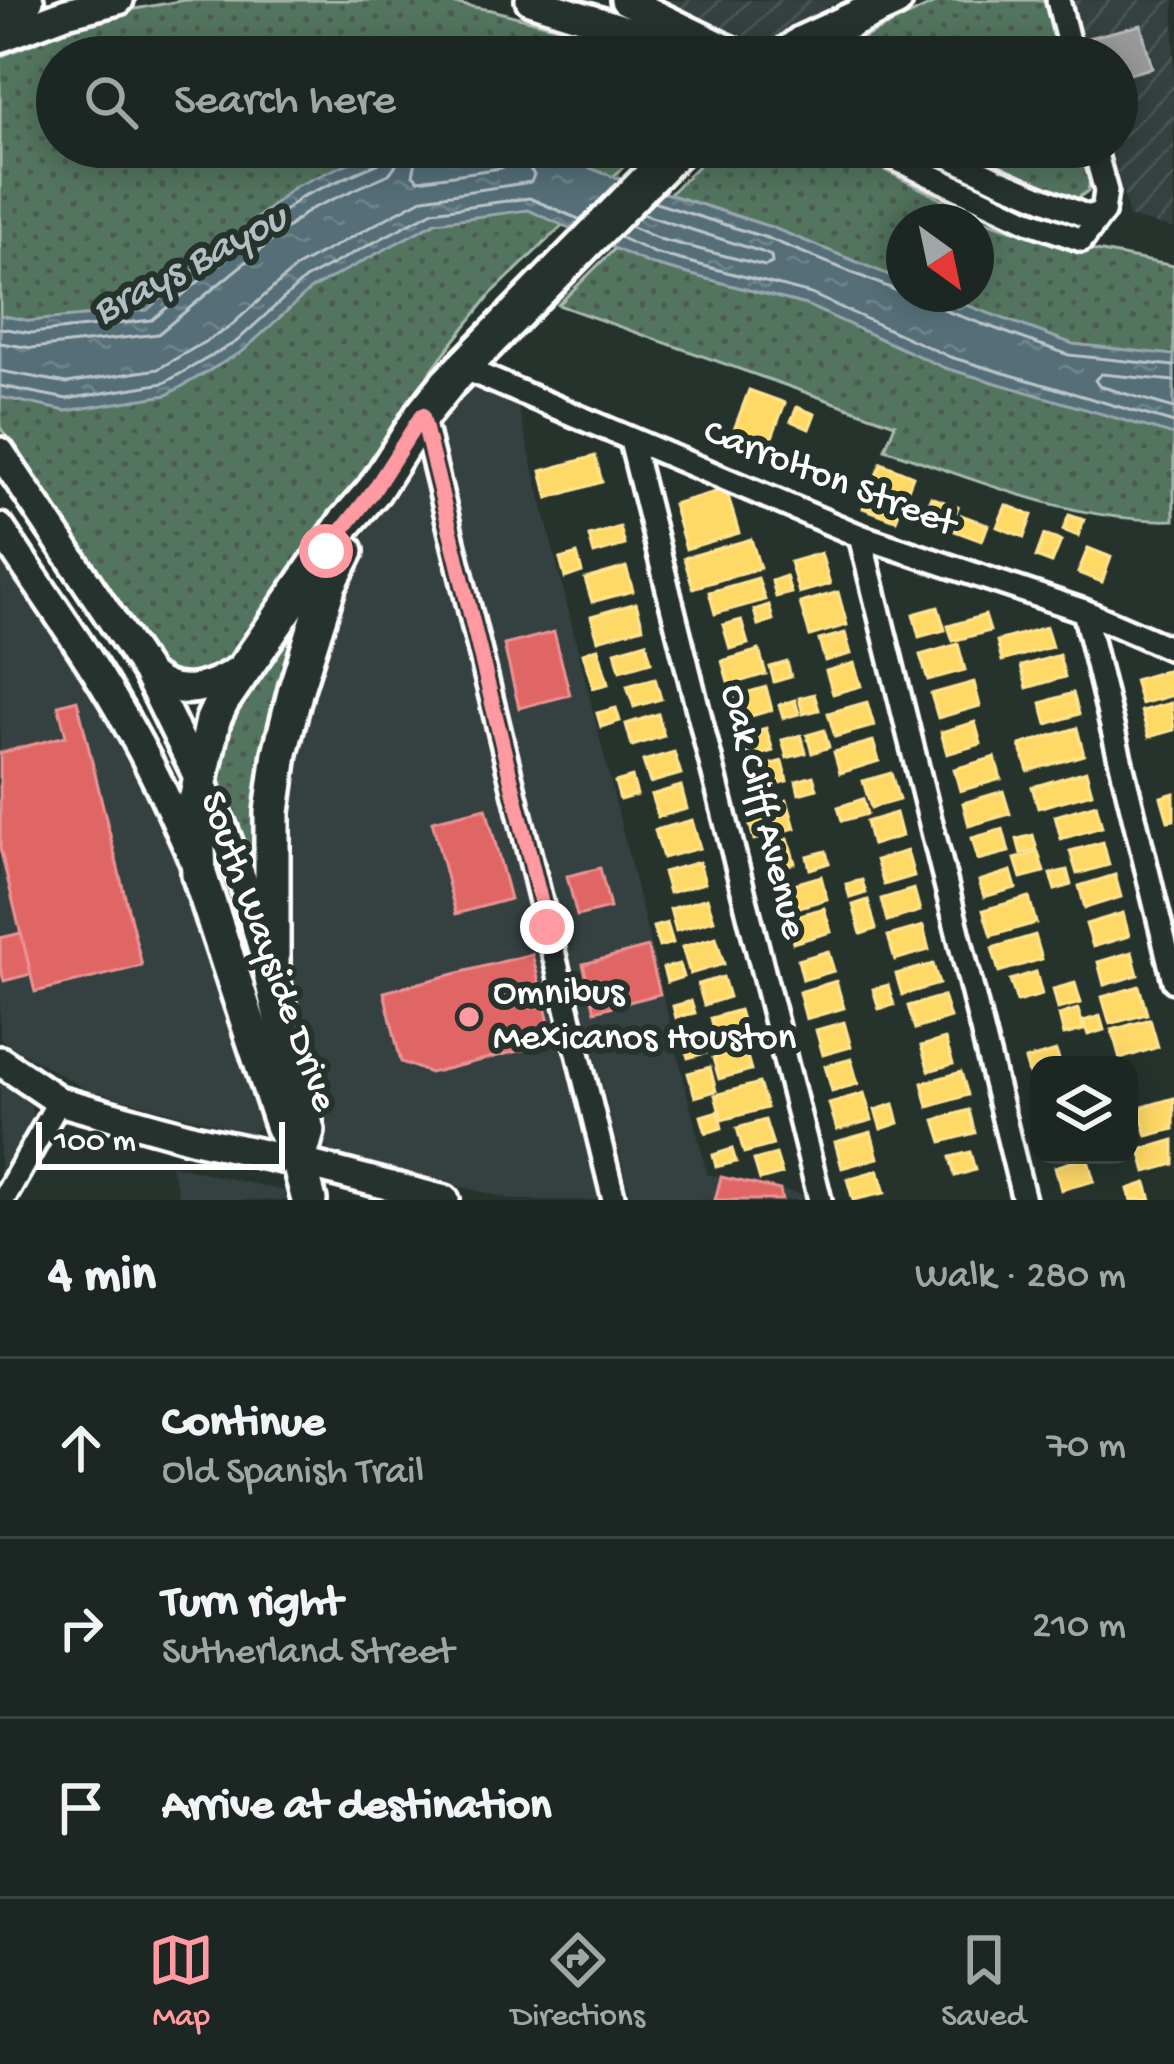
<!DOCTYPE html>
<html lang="en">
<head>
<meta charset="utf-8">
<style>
  :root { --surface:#1c2622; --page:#29322f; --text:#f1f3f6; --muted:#a0a5a5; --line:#3a4340; --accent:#ff9aa2 }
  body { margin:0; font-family:"Gochi Hand",sans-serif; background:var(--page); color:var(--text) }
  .controls { position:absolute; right:36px; bottom:36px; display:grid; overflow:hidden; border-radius:24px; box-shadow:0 6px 30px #0003 }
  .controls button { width:108px; height:108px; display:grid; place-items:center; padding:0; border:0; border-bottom:3px solid var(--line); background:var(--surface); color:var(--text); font:60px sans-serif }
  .compass { position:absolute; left:886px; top:204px; width:108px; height:108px; border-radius:50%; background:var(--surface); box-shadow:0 6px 30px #0003; rotate:147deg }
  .scale { position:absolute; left:36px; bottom:30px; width:249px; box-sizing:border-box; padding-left:12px; border:6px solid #fff; border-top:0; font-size:33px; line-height:42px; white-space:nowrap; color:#fff; -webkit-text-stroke:9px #26332d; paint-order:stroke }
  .stop { position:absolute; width:36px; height:36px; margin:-27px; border:9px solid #ff9aa2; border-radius:50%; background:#fff }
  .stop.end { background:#ff9aa2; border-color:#fff; box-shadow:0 3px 12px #0008 }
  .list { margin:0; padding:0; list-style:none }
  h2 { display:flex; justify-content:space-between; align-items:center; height:156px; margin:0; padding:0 48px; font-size:51px }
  h2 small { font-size:39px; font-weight:400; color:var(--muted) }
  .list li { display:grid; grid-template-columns:78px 1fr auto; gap:36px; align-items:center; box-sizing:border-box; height:180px; padding:0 48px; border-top:3px solid var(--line) }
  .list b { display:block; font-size:45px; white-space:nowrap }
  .list p { margin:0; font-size:39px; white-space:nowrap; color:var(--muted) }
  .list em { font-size:39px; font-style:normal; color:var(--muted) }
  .icon { flex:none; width:66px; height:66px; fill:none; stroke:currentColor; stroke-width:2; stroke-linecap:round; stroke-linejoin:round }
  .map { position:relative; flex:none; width:1174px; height:1200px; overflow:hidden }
  .search { position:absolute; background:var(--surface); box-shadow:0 6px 30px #0003; left:36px; right:36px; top:36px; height:132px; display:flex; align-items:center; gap:30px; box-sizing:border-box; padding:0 42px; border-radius:66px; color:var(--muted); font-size:45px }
  .sheet { height:696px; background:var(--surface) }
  nav { display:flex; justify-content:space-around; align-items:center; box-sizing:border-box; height:168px; border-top:3px solid var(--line); background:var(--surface); font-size:33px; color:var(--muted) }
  nav a { display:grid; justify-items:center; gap:6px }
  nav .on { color:var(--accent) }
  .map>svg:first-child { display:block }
</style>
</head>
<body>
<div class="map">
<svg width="1174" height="1200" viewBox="0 0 1174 1200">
  <defs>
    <pattern id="industrial-furrows" width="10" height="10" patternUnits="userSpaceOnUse" patternTransform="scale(3)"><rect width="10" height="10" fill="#344140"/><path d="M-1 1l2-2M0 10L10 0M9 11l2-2" fill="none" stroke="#485453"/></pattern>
    <pattern id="grass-dots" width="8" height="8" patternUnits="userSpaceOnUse" patternTransform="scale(3)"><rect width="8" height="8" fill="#52745e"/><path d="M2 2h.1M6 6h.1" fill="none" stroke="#4e5a52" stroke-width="1.8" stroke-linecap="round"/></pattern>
    <pattern id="water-ripples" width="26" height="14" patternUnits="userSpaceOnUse" patternTransform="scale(3)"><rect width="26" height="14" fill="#546e77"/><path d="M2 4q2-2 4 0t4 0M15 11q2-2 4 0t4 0" fill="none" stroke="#6e848b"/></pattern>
  </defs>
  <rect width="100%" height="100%" fill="#26332d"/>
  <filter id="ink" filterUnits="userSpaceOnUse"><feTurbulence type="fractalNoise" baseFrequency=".00833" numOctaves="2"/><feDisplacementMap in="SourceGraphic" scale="24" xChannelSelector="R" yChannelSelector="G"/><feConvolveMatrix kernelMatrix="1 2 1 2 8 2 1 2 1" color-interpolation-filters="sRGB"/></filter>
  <g filter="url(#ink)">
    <g fill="#344140">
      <polygon points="468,387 482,388 517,402 707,1174 810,1196 811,1200 631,1200 439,429 441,418 452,401"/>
      <polygon points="414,464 423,470 523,885 604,1200 515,1200 343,1158 330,1153 321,1136 292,1000 286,954 283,856 292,772 313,673 350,565 387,493 408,465"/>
      <polygon points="0,544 88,676 168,816 266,1117 260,1127 250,1133 83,1088 0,1039"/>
      <polygon points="0,1077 24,1094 31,1106 32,1117 0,1179"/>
      <polygon points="171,1165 284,1191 286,1200 180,1200"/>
    </g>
    <g fill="url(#industrial-furrows)">
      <polygon points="661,0 840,0 773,37 751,39"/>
      <polygon points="1072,0 1174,0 1174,229 1129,217 1111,147 1117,147 1117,57 1087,57"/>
    </g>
    <g fill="url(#grass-dots)" stroke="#a8baae" stroke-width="3" fill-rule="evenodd">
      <polygon points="185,0 432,0 491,10 572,31 643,57 57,57 57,147 644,147 491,294 442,356 392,426 325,539 236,666 182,682 156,667 0,427 0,57 96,16"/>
      <polygon points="941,0 1050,0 1062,57 845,57 845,47"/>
      <path d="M 717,147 L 839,147 L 981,219 L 1045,241 L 1174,266 L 1174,520 C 1075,523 978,480 885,449 L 895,424 L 558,305 ZM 904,222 L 976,222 L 976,294 L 904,294 Z"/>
      <polygon points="964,147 1082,147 1090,179 1088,191 1078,198 1066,197"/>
      <polygon points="307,601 262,903 213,759 221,729"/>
    </g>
    <polygon fill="url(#water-ripples)" stroke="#98a8ad" stroke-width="3" points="385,147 536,147 603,173 771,227 904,281 904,294 936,294 1073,344 1174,355 1174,435 945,368 806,305 650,264 528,210 436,222 311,289 243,351 167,395 66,411 0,397 0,315 30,321 147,310 294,187"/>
    <g fill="#ffd966" stroke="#ffe494" stroke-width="3">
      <polygon points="749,390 785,403 766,453 730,440"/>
      <polygon points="797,407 815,414 809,429 791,421"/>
      <polygon points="595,456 602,482 548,498 541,471"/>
      <polygon points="881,463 913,476 896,520 863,508"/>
      <polygon points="726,489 739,533 686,549 673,504"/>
      <polygon points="931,497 958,507 950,527 923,517"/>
      <polygon points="1006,505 1032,515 1024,537 997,527"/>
      <polygon points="961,515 988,525 982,541 955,531"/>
      <polygon points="1069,515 1084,520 1078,536 1063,530"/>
      <polygon points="620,527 625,545 594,554 589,536"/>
      <polygon points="1044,535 1061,541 1052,563 1036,557"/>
      <polygon points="751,539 760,568 693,588 684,558"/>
      <polygon points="1088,548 1111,557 1102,582 1078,573"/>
      <polygon points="821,553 830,584 799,593 790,562"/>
      <polygon points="577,554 582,572 565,578 560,559"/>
      <polygon points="626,567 633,591 592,602 585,579"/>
      <polygon points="786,576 791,593 776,597 772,581"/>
      <polygon points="758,578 765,600 715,614 709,592"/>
      <polygon points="838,592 847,625 810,636 800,603"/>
      <polygon points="636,603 643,627 598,640 591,616"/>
      <polygon points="769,605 773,620 758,625 754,610"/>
      <polygon points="938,607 945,630 919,637 913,614"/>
      <polygon points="985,615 990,631 953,641 948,626"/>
      <polygon points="741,620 748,644 730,649 723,625"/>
      <polygon points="1046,627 1052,647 1002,661 997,641"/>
      <polygon points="845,633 851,654 825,661 819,640"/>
      <polygon points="646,642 651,662 620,671 615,651"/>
      <polygon points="958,644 965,670 928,680 920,655"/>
      <polygon points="598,648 608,684 593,688 583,653"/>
      <polygon points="759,650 766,674 729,685 722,661"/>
      <polygon points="1059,655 1065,677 1027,688 1021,666"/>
      <polygon points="787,662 791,677 774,682 770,667"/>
      <polygon points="854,663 861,686 833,694 826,671"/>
      <polygon points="1169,670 1174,695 1141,704 1134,680"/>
      <polygon points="655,678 661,699 634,707 627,686"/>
      <polygon points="974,682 980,706 938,718 931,694"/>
      <polygon points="766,687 772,710 738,720 731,697"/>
      <polygon points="1073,693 1079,714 1047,724 1041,703"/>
      <polygon points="814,694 819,710 803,714 799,698"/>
      <polygon points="795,700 799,714 783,718 779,705"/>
      <polygon points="867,702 874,726 835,737 828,713"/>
      <polygon points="1171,703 1174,730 1149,737 1141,711"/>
      <polygon points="616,708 620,721 601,727 597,713"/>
      <polygon points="658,714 664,736 632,746 626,724"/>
      <polygon points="975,722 981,744 947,754 941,732"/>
      <polygon points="766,728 773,751 749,758 742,735"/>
      <polygon points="1077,728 1084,755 1028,771 1020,745"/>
      <polygon points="824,730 829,747 812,753 807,735"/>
      <polygon points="801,735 806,753 787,758 782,740"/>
      <polygon points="873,741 879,761 840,773 834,752"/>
      <polygon points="674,752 681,774 650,783 643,761"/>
      <polygon points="995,757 1001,779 960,791 954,769"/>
      <polygon points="782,761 787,781 752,791 747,771"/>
      <polygon points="1086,771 1092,793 1038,808 1032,787"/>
      <polygon points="891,773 899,800 871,808 863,781"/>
      <polygon points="813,776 817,789 799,794 796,781"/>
      <polygon points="632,777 637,795 620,800 615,782"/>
      <polygon points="681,786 687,809 658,817 651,795"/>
      <polygon points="1003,791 1010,814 969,826 963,803"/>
      <polygon points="1174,793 1174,820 1168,821 1161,797"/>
      <polygon points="863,799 867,814 842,821 838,807"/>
      <polygon points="787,800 795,828 754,840 746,811"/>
      <polygon points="1096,804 1102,827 1061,839 1055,816"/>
      <polygon points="896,813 902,836 872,845 866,822"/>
      <polygon points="692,820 700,848 663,858 655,830"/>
      <polygon points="1003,829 1009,852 978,860 972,838"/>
      <polygon points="1033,835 1037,850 1021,854 1017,839"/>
      <polygon points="788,839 795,863 772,870 765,846"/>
      <polygon points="1103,842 1109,865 1077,874 1070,851"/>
      <polygon points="826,851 829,863 810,869 807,856"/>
      <polygon points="907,851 914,876 884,885 876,860"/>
      <polygon points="1038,852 1044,872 1021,878 1015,859"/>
      <polygon points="699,862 705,883 669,893 663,872"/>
      <polygon points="1067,870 1071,885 1055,890 1050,874"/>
      <polygon points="1011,871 1016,888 984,897 979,881"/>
      <polygon points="1115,875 1121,897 1085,908 1079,886"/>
      <polygon points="821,876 827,899 790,910 783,887"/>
      <polygon points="862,880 866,893 850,898 846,884"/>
      <polygon points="914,889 920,911 887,921 881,899"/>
      <polygon points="1029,897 1036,923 991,936 983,910"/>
      <polygon points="707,898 714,920 676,931 670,909"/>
      <polygon points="868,900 876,929 861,934 853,905"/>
      <polygon points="824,908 831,932 793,943 786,919"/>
      <polygon points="1123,913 1129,936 1093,947 1086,924"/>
      <polygon points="667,923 673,943 659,947 653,927"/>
      <polygon points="923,926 929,950 895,960 888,936"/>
      <polygon points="1035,935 1042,959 999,972 992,948"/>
      <polygon points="716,937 724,964 690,974 682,947"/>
      <polygon points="828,951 834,971 803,980 798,960"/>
      <polygon points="1132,952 1138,975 1104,985 1098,962"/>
      <polygon points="679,964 683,977 667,982 663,968"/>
      <polygon points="933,964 939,984 902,995 896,974"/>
      <polygon points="1036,972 1042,995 1017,1002 1010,980"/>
      <polygon points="723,977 729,997 704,1005 698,984"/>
      <polygon points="836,981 844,1008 806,1019 799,992"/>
      <polygon points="1075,983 1081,1003 1058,1009 1053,989"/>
      <polygon points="888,985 894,1005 879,1009 873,989"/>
      <polygon points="1139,986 1147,1014 1110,1024 1102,997"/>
      <polygon points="943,996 950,1018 915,1029 908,1006"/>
      <polygon points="691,1001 695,1013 676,1018 673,1006"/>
      <polygon points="1078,1009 1084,1030 1064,1035 1059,1015"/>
      <polygon points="739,1010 746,1034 718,1042 711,1018"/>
      <polygon points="1100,1016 1104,1030 1088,1035 1083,1021"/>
      <polygon points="1150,1019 1158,1047 1120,1059 1112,1030"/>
      <polygon points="844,1022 851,1047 823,1055 816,1030"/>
      <polygon points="701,1035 706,1053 688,1058 683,1039"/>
      <polygon points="945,1039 953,1064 929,1071 921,1046"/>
      <polygon points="745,1049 751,1070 719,1079 713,1058"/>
      <polygon points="1056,1051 1061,1065 1039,1065 1039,1082 1032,1084 1025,1060"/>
      <polygon points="851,1059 858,1084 832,1091 825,1066"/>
      <polygon points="710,1067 716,1091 695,1097 688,1073"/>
      <polygon points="961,1072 968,1095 928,1107 922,1083"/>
      <polygon points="759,1083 767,1108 722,1120 715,1095"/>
      <polygon points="864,1093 872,1120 837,1130 829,1103"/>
      <polygon points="1174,1098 1174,1129 1147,1136 1139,1108"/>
      <polygon points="894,1104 899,1123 881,1129 875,1110"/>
      <polygon points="969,1110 975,1133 942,1142 935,1120"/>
      <polygon points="718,1111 722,1128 706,1133 701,1116"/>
      <polygon points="765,1120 773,1145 744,1153 737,1128"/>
      <polygon points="871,1132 878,1158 842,1168 835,1142"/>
      <polygon points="1174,1140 1174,1164 1146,1172 1140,1150"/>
      <polygon points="732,1149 736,1162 716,1167 713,1155"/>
      <polygon points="970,1152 975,1170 955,1176 950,1157"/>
      <polygon points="776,1154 782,1174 760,1180 754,1160"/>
      <polygon points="1087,1157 1094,1181 1061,1190 1055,1167"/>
      <polygon points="878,1170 885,1193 853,1200 847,1179"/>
      <polygon points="1146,1183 1151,1200 1131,1200 1128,1189"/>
    </g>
    <g fill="#e06666" stroke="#e99494" stroke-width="3">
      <polygon points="554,632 570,695 519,708 504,645"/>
      <polygon points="77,700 142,966 35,992 0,848 0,753 66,736 58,705"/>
      <polygon points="486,808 510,899 456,914 432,821"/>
      <polygon points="600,868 610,908 577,916 567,876"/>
      <polygon points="21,933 31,974 4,981 0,967 0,938"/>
      <polygon points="648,947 660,994 595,1011 583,964"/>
      <polygon points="532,954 554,1042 430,1073 401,1062 384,992"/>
      <polygon points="721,1177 780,1190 782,1200 715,1200"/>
    </g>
    <polygon fill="#999" stroke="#b8b8b8" stroke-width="3" points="1141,25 1152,68 1117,77 1117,57 1092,57 1087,38"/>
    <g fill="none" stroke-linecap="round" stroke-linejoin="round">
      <g stroke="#bbc5c9" stroke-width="3">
        <polyline points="419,147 413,175 419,180 501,168 505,163 504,147"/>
        <polyline points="653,202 767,238 895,290 904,291"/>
        <polyline points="630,226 659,239 765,266 772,263 771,256 762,252 642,214"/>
        <polyline points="619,237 654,253 811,294 950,357 1174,423"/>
        <polyline points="937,294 938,304 946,311 1069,355 1174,366"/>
        <polyline points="0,328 31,333 152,320 301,197 379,163 384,156 385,147"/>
        <polyline points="0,343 32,348 158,334 309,210 389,174 398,162 400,147"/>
        <polyline points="0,371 67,383 158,369 227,329 298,266 424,198 531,182 534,175 524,160 522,147"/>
        <polyline points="1174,381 1101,374 1095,380 1099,386 1174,408"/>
        <polyline points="0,386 67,399 164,383 236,342 305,279 433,211 529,198 581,220"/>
      </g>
      <g stroke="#fff" stroke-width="30">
        <g id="street">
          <polyline points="1058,0 1072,57"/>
          <polyline points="870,147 1028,221 1082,240 1103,212"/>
          <polyline points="930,147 998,180 1088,217 1103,212"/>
          <polyline points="1094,147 1106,191 1103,212"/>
          <polyline points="461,367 860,536 1084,611 1174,650"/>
          <polyline points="422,415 614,1200"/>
          <polyline points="631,441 820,1200"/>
          <polyline points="860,536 1024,1200"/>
          <polyline points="1084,611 1174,981"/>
          <polyline points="3,1200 59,1101"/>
        </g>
      </g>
      <g stroke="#fff" stroke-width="36">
        <g id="secondary">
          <polyline points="530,0 632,32 686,57"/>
          <polyline points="625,0 743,57"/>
          <polyline points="0,10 29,0"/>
          <polyline points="0,38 66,13 119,0"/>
          <polyline points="0,452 146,671 221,824 245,887 265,958"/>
          <path d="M 0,528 C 45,596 94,662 133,734 C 156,775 175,817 194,861"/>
          <path d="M 148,674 C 178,702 213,687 243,667"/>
          <polyline points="0,1061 59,1101 195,1139 299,1162 445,1200"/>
        </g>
      </g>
      <g stroke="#fff" stroke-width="42">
        <g id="primary">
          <polyline points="784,57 802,43 895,0"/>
          <polyline points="299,1160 307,1131 272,979 272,812 280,753 296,689 329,584 346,551"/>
          <polyline points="309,1200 299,1162 282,1125 199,874 196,801 213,720 222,701 345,523 374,490 422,415 448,383 680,147"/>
        </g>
      </g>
      <use href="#street" stroke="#26332d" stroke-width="21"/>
      <use href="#secondary" stroke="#26332d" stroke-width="27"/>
      <use href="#primary" stroke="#26332d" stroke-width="33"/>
    </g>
  </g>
  <g fill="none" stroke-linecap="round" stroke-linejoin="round" filter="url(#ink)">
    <polyline stroke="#ff9aa2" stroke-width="15" points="326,551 374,490 422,415 547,927"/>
  </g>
  <circle fill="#ff9aa2" stroke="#26332d" stroke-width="4.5" cx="469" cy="1017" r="12"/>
  <g text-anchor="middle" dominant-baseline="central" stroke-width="12" stroke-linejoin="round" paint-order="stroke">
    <g font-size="39" fill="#fff" stroke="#26332d">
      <text transform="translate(829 480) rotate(21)">Carrolton Street</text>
      <text transform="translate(761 812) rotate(76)">Oak Cliff Avenue</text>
      <text transform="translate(266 952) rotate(70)">South Wayside Drive</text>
    </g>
    <g font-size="39" fill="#fff" stroke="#26332d" text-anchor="start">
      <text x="493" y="995">Omnibus<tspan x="493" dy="45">Mexicanos Houston</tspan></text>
    </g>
    <g font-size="42" font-style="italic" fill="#b2bec2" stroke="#26332d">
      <text transform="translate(191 267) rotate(-28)">Brays Bayou</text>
    </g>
  </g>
</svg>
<div class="controls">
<button><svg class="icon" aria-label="layers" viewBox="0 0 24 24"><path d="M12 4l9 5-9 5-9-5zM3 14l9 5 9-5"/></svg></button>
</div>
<svg class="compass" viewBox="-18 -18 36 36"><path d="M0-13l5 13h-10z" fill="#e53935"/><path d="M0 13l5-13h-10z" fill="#a0a5a5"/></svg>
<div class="scale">100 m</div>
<div class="stop" style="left:326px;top:551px"></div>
<div class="stop end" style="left:547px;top:927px"></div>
<div class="search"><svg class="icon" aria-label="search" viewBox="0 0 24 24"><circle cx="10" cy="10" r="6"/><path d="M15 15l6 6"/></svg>Search here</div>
</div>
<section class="sheet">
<h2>4 min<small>Walk · 280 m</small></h2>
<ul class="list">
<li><svg class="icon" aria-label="ahead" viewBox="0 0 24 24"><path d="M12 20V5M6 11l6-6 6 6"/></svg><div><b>Continue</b><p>Old Spanish Trail</p></div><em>70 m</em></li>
<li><svg class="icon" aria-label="right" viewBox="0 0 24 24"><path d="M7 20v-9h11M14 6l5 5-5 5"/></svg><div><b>Turn right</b><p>Sutherland Street</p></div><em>210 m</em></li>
<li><svg class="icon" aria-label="arrive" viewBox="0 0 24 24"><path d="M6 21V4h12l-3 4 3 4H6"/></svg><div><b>Arrive at destination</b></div></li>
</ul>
</section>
<nav>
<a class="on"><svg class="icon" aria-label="map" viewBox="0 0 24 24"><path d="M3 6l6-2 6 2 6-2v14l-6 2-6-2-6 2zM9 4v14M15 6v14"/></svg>Map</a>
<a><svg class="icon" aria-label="directions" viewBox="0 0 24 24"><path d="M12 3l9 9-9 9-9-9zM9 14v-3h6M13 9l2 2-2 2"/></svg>Directions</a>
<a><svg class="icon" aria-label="saved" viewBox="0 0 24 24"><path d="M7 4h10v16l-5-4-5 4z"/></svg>Saved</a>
</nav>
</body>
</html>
